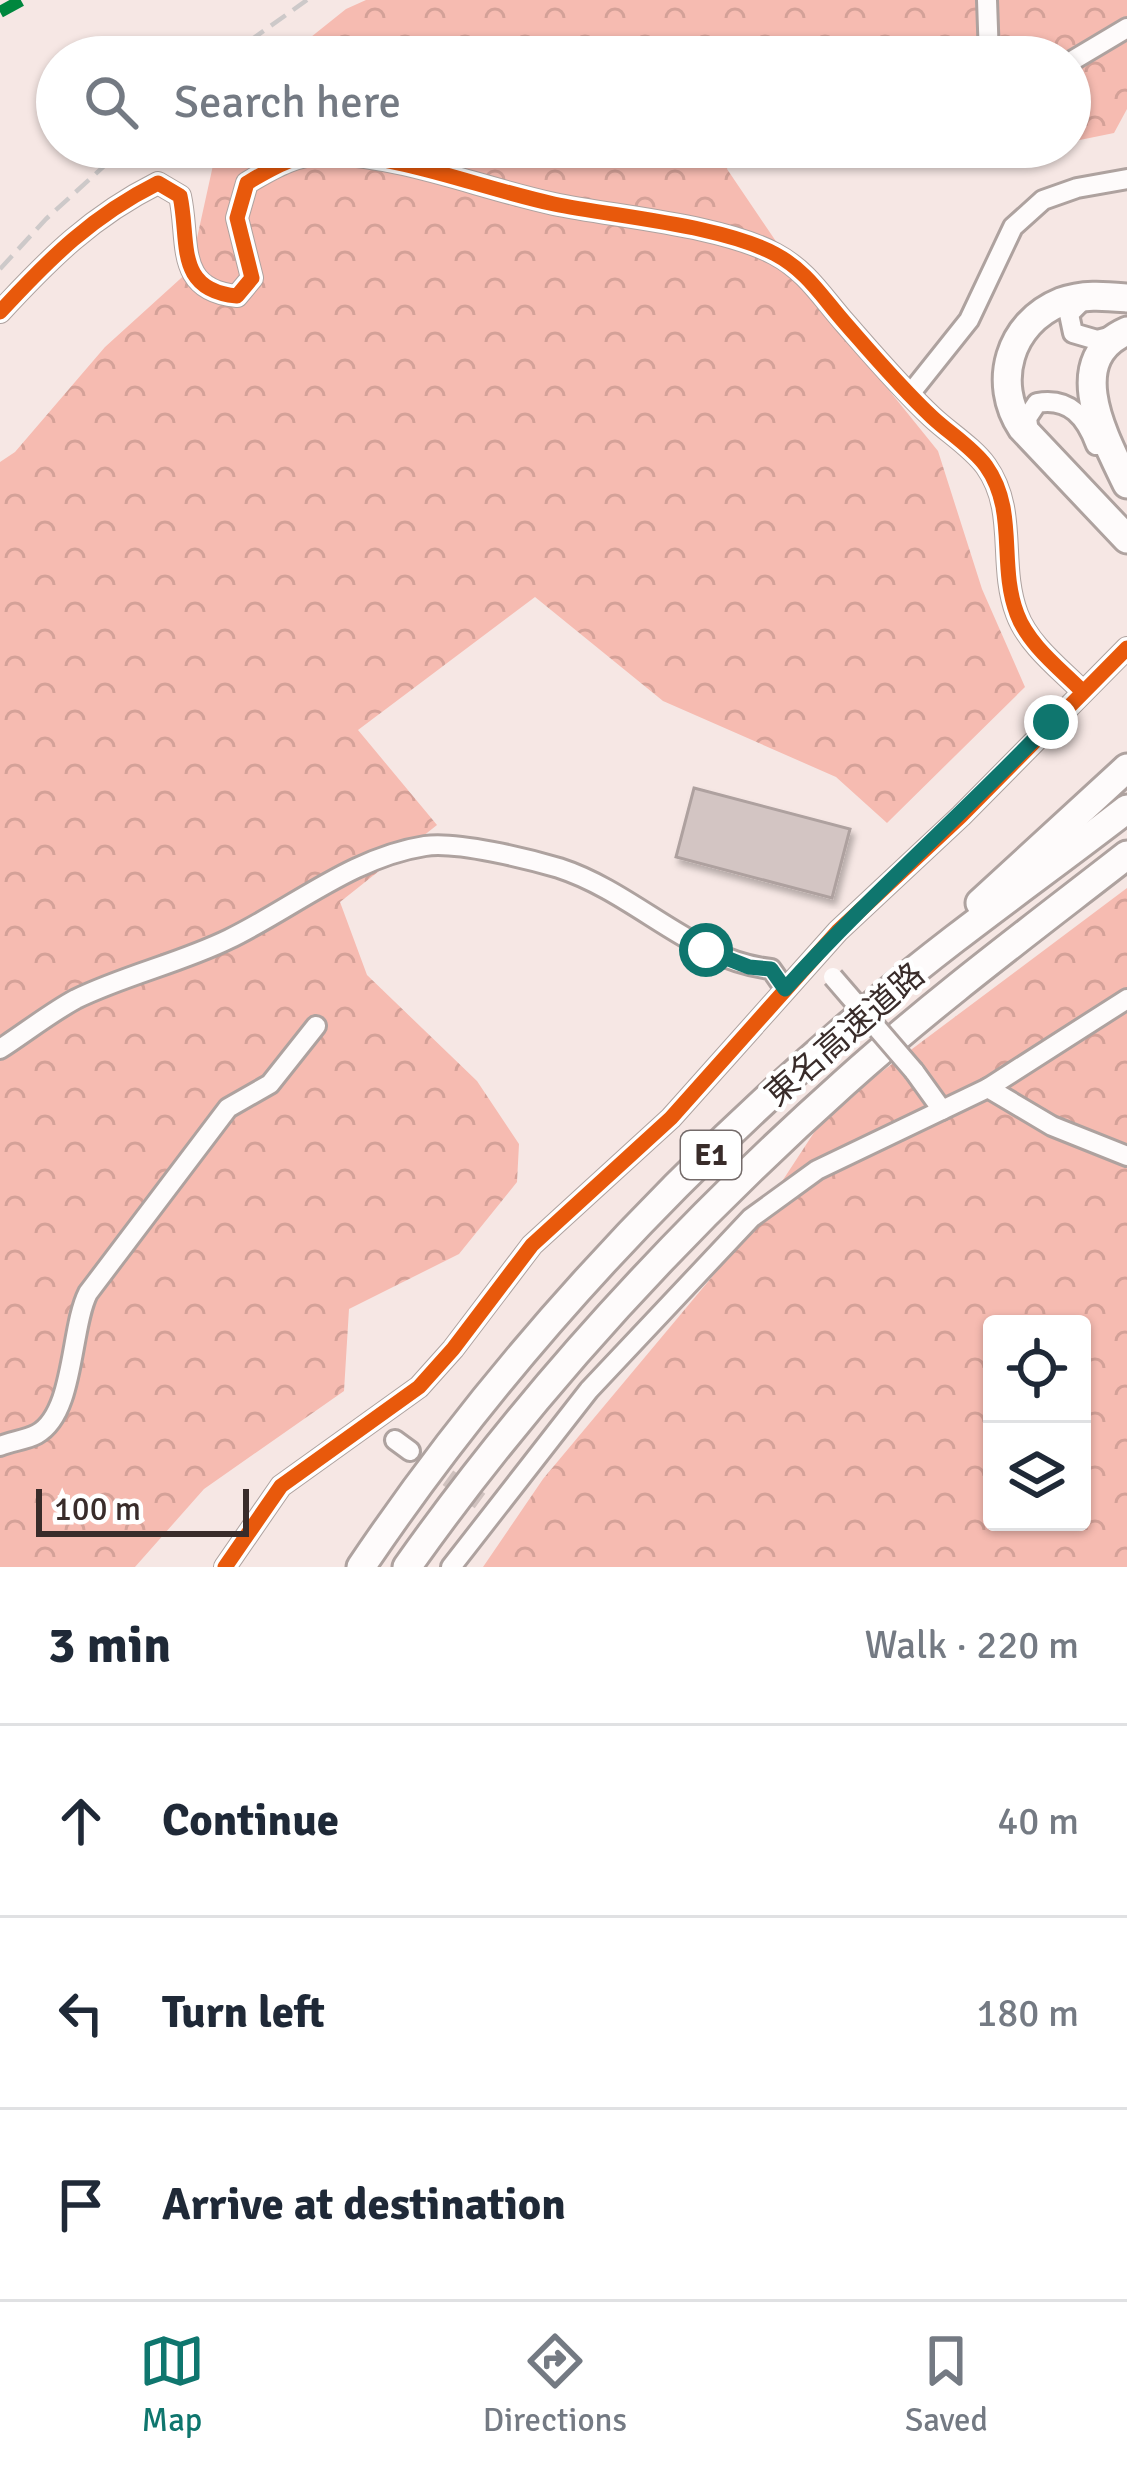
<!DOCTYPE html>
<html lang="en">
<head>
<meta charset="utf-8">
<style>
  :root { --surface:#fff; --page:#f6f6f7; --text:#1f2937; --muted:#747a83; --line:#e0e1e3; --accent:#0f766e }
  body { margin:0; font-family:Signika,"Noto Sans JP",sans-serif; background:var(--page); color:var(--text) }
  .controls { position:absolute; right:36px; bottom:36px; display:grid; overflow:hidden; border-radius:12px; box-shadow:0 3px 9px #0004 }
  .controls button { width:108px; height:108px; display:grid; place-items:center; padding:0; border:0; border-bottom:3px solid var(--line); background:var(--surface); color:var(--text); font:60px sans-serif }
  .scale { position:absolute; left:36px; bottom:30px; width:213px; box-sizing:border-box; padding-left:12px; border:6px solid #392c2a; border-top:0; font-size:33px; line-height:42px; white-space:nowrap; color:#392c2a; -webkit-text-stroke:9px #fff; paint-order:stroke }
  .stop { position:absolute; width:36px; height:36px; margin:-27px; border:9px solid #0f766e; border-radius:50%; background:#fff }
  .stop.end { background:#0f766e; border-color:#fff; box-shadow:0 3px 12px #0008 }
  .list { margin:0; padding:0; list-style:none }
  h2 { display:flex; justify-content:space-between; align-items:center; height:156px; margin:0; padding:0 48px; font-size:51px }
  h2 small { font-size:39px; font-weight:400; color:var(--muted) }
  .list li { display:grid; grid-template-columns:78px 1fr auto; gap:36px; align-items:center; box-sizing:border-box; height:192px; padding:0 48px; border-top:3px solid var(--line) }
  .list b { display:block; font-size:45px; white-space:nowrap }
  .list em { font-size:39px; font-style:normal; color:var(--muted) }
  .icon { flex:none; width:66px; height:66px; fill:none; stroke:currentColor; stroke-width:2; stroke-linecap:round; stroke-linejoin:round }
  .map { position:relative; flex:none; width:1127px; height:1567px; overflow:hidden }
  .search { position:absolute; background:var(--surface); box-shadow:0 3px 9px #0004; left:36px; right:36px; top:36px; height:132px; display:flex; align-items:center; gap:30px; box-sizing:border-box; padding:0 42px; border-radius:66px; color:var(--muted); font-size:45px }
  .sheet { height:732px; background:var(--surface) }
  nav { display:flex; justify-content:space-around; align-items:center; box-sizing:border-box; height:168px; border-top:3px solid var(--line); background:var(--surface); font-size:33px; color:var(--muted) }
  nav a { display:grid; justify-items:center; gap:6px }
  nav .on { color:var(--accent) }
  .map>svg:first-child { display:block }
</style>
</head>
<body>
<div class="map">
<svg width="1127" height="1567" viewBox="0 0 1127 1567">
  <defs>
    <pattern id="forest-crowns" width="20" height="18" patternUnits="userSpaceOnUse" patternTransform="scale(3)"><rect width="20" height="18" fill="#f6bbb1"/><path d="M2 6a3 3 0 1 1 6 0M12 15a3 3 0 1 1 6 0" fill="none" stroke="#d4a198"/></pattern>
    <filter id="shadow"><feDropShadow dx="3.5" dy="6" stdDeviation="3" flood-color="#0004"/></filter>
  </defs>
  <rect width="100%" height="100%" fill="#f6e7e4"/>
  <g fill="url(#forest-crowns)" fill-rule="evenodd">
    <polygon points="366,0 1127,0 1127,109 1114,133 1070,142 1070,57 797,57 765,44 761,57 286,57 346,9"/>
    <polygon points="217,147 734,147 727,169 813,296 938,451 982,589 1025,687 887,823 836,777 663,701 535,597 358,730 437,825 340,902 367,975 477,1081 519,1144 517,1182 459,1254 349,1309 344,1391 204,1489 135,1567 0,1567 0,462 15,452 105,347 190,270"/>
    <path d="M 1127,888 L 1127,1567 L 483,1567 L 543,1479 L 747,1235 L 815,1131 L 876,1076 ZM 992,1324 L 1082,1324 L 1082,1522 L 992,1522 Z"/>
  </g>
  <polygon fill="#d3c5c3" stroke="#aea19f" stroke-width="3" filter="url(#shadow)" points="694,788 850,829 832,898 676,857"/>
  <g fill="none" stroke-linecap="round" stroke-linejoin="round">
    <polyline stroke="#d0c2bf" stroke-width="18" stroke-dasharray="18 9" stroke-linecap="butt" points="426,1462 480,1501"/>
    <g stroke="#aea29f" stroke-width="24">
      <g id="minor">
        <polyline points="987,0 989,57"/>
        <polyline points="1070,62 1127,28"/>
        <polyline points="1083,300 1069,314 1073,333 1097,340 1117,335"/>
        <path d="M 0,312 C 50,258 92,216 158,183 L 180,196 C 190,241 174,290 237,296 L 252,278 L 237,218 L 247,183 C 274,167 299,152 332,154 C 407,157 480,188 554,204 C 617,217 721,225 775,254 C 807,271 822,297 845,323 C 873,355 901,388 932,417 C 949,433 972,447 986,466 C 1018,511 998,564 1017,614 C 1028,644 1059,668 1081,690"/>
        <polyline points="910,394 969,320 1013,227 1043,200 1077,188 1127,179"/>
        <path d="M 1029,433 L 1027,418 L 1037,403 C 1070,397 1086,418 1096,445"/>
        <path d="M 0,1049 C 25,1033 50,1013 76,999 C 125,975 180,963 229,939 C 293,908 353,857 425,846 C 456,841 529,859 559,868 C 636,893 693,961 771,969 L 785,989"/>
        <polyline points="914,1071 942,1110"/>
        <polyline points="988,1088 1052,1126 1127,1156"/>
        <polyline points="395,1440 410,1451"/>
        <path d="M 0,1446 C 12,1441 26,1440 37,1434 C 75,1413 70,1328 88,1293 L 228,1108 L 270,1084 L 316,1026"/>
        <polyline points="225,1567 281,1486 419,1387 453,1349 532,1245 671,1118 838,931 961,816 1127,648"/>
        <polyline points="451,1567 589,1390 751,1218 817,1170 988,1088 1127,999"/>
      </g>
    </g>
    <g stroke="#aea29f" stroke-width="33">
      <g id="highway">
        <path d="M 1127,298 C 1104,296 1083,294 1061,302 C 1009,323 992,383 1022,428 L 1127,539"/>
        <path d="M 1127,331 C 1061,360 1105,438 1127,484"/>
        <polyline points="980,903 1127,768"/>
        <path d="M 361,1567 C 503,1356 681,1167 875,1003 C 955,935 1043,874 1127,809"/>
        <path d="M 407,1567 C 533,1389 681,1229 844,1083 C 934,1002 1032,929 1127,855"/>
      </g>
    </g>
    <use href="#minor" stroke="#fefbfb" stroke-width="18"/>
    <use href="#highway" stroke="#fefbfb" stroke-width="27"/>
    <g stroke="#cdc9c9" stroke-width="4.5" stroke-dasharray="18 9" stroke-linecap="butt">
      <polyline points="227,57 307,0"/>
      <polyline points="0,269 46,219 125,147"/>
    </g>
    <g stroke="#aea29f" stroke-width="24" stroke-linecap="butt">
      <polyline id="minor-bridge" points="833,977 914,1071"/>
    </g>
    <use href="#minor-bridge" stroke="#fefbfb" stroke-width="18"/>
    <polyline stroke="#00873e" stroke-width="12" stroke-dasharray="24 12" stroke-linecap="butt" points="0,12 22,0"/>
    <g stroke="#fff" stroke-width="22">
      <g id="cycleway">
        <path d="M 0,312 C 50,258 92,216 158,183 L 180,196 C 190,241 174,290 237,296 L 252,278 L 237,218 L 247,183 C 274,167 299,152 332,154 C 407,157 480,188 554,204 C 617,217 721,225 775,254 C 807,271 822,297 845,323 C 873,355 901,388 932,417 C 949,433 972,447 986,466 C 1018,511 998,564 1017,614 C 1028,644 1059,668 1081,690"/>
        <polyline points="225,1567 281,1486 419,1387 453,1349 532,1245 671,1118 838,931 961,816 1127,648"/>
      </g>
    </g>
    <use href="#cycleway" stroke="#e8590c" stroke-width="15"/>
  </g>
  <g fill="none" stroke-linecap="round" stroke-linejoin="round">
    <path stroke="#0f766e" stroke-width="15" d="M 706,950 L 749,967 L 771,969 L 785,989 C 869,896 964,813 1051,722"/>
  </g>
  <g text-anchor="middle" dominant-baseline="central" stroke-width="9" stroke-linejoin="round" paint-order="stroke">
    <rect fill="#fff" stroke="#746b6a" stroke-width="3" x="681" y="1131" width="60" height="48" rx="9"/>
    <g font-size="30" font-weight="bold" fill="#392c2a">
      <text x="711" y="1155">E1</text>
    </g>
    <g font-size="33" fill="#392c2a" stroke="#fff">
      <text transform="translate(845 1035) rotate(-41)">東名高速道路</text>
    </g>
  </g>
</svg>
<div class="controls">
<button><svg class="icon" aria-label="locate" viewBox="0 0 24 24"><circle cx="12" cy="12" r="6"/><path d="M12 2v4M12 18v4M2 12h4M18 12h4"/></svg></button>
<button><svg class="icon" aria-label="layers" viewBox="0 0 24 24"><path d="M12 4l9 5-9 5-9-5zM3 14l9 5 9-5"/></svg></button>
</div>
<div class="scale">100 m</div>
<div class="stop" style="left:706px;top:950px"></div>
<div class="stop end" style="left:1051px;top:722px"></div>
<div class="search"><svg class="icon" aria-label="search" viewBox="0 0 24 24"><circle cx="10" cy="10" r="6"/><path d="M15 15l6 6"/></svg>Search here</div>
</div>
<section class="sheet">
<h2>3 min<small>Walk · 220 m</small></h2>
<ul class="list">
<li><svg class="icon" aria-label="ahead" viewBox="0 0 24 24"><path d="M12 20V5M6 11l6-6 6 6"/></svg><div><b>Continue</b></div><em>40 m</em></li>
<li><svg class="icon" aria-label="left" viewBox="0 0 24 24"><path d="M17 20v-9H6M10 6l-5 5 5 5"/></svg><div><b>Turn left</b></div><em>180 m</em></li>
<li><svg class="icon" aria-label="arrive" viewBox="0 0 24 24"><path d="M6 21V4h12l-3 4 3 4H6"/></svg><div><b>Arrive at destination</b></div></li>
</ul>
</section>
<nav>
<a class="on"><svg class="icon" aria-label="map" viewBox="0 0 24 24"><path d="M3 6l6-2 6 2 6-2v14l-6 2-6-2-6 2zM9 4v14M15 6v14"/></svg>Map</a>
<a><svg class="icon" aria-label="directions" viewBox="0 0 24 24"><path d="M12 3l9 9-9 9-9-9zM9 14v-3h6M13 9l2 2-2 2"/></svg>Directions</a>
<a><svg class="icon" aria-label="saved" viewBox="0 0 24 24"><path d="M7 4h10v16l-5-4-5 4z"/></svg>Saved</a>
</nav>
</body>
</html>
